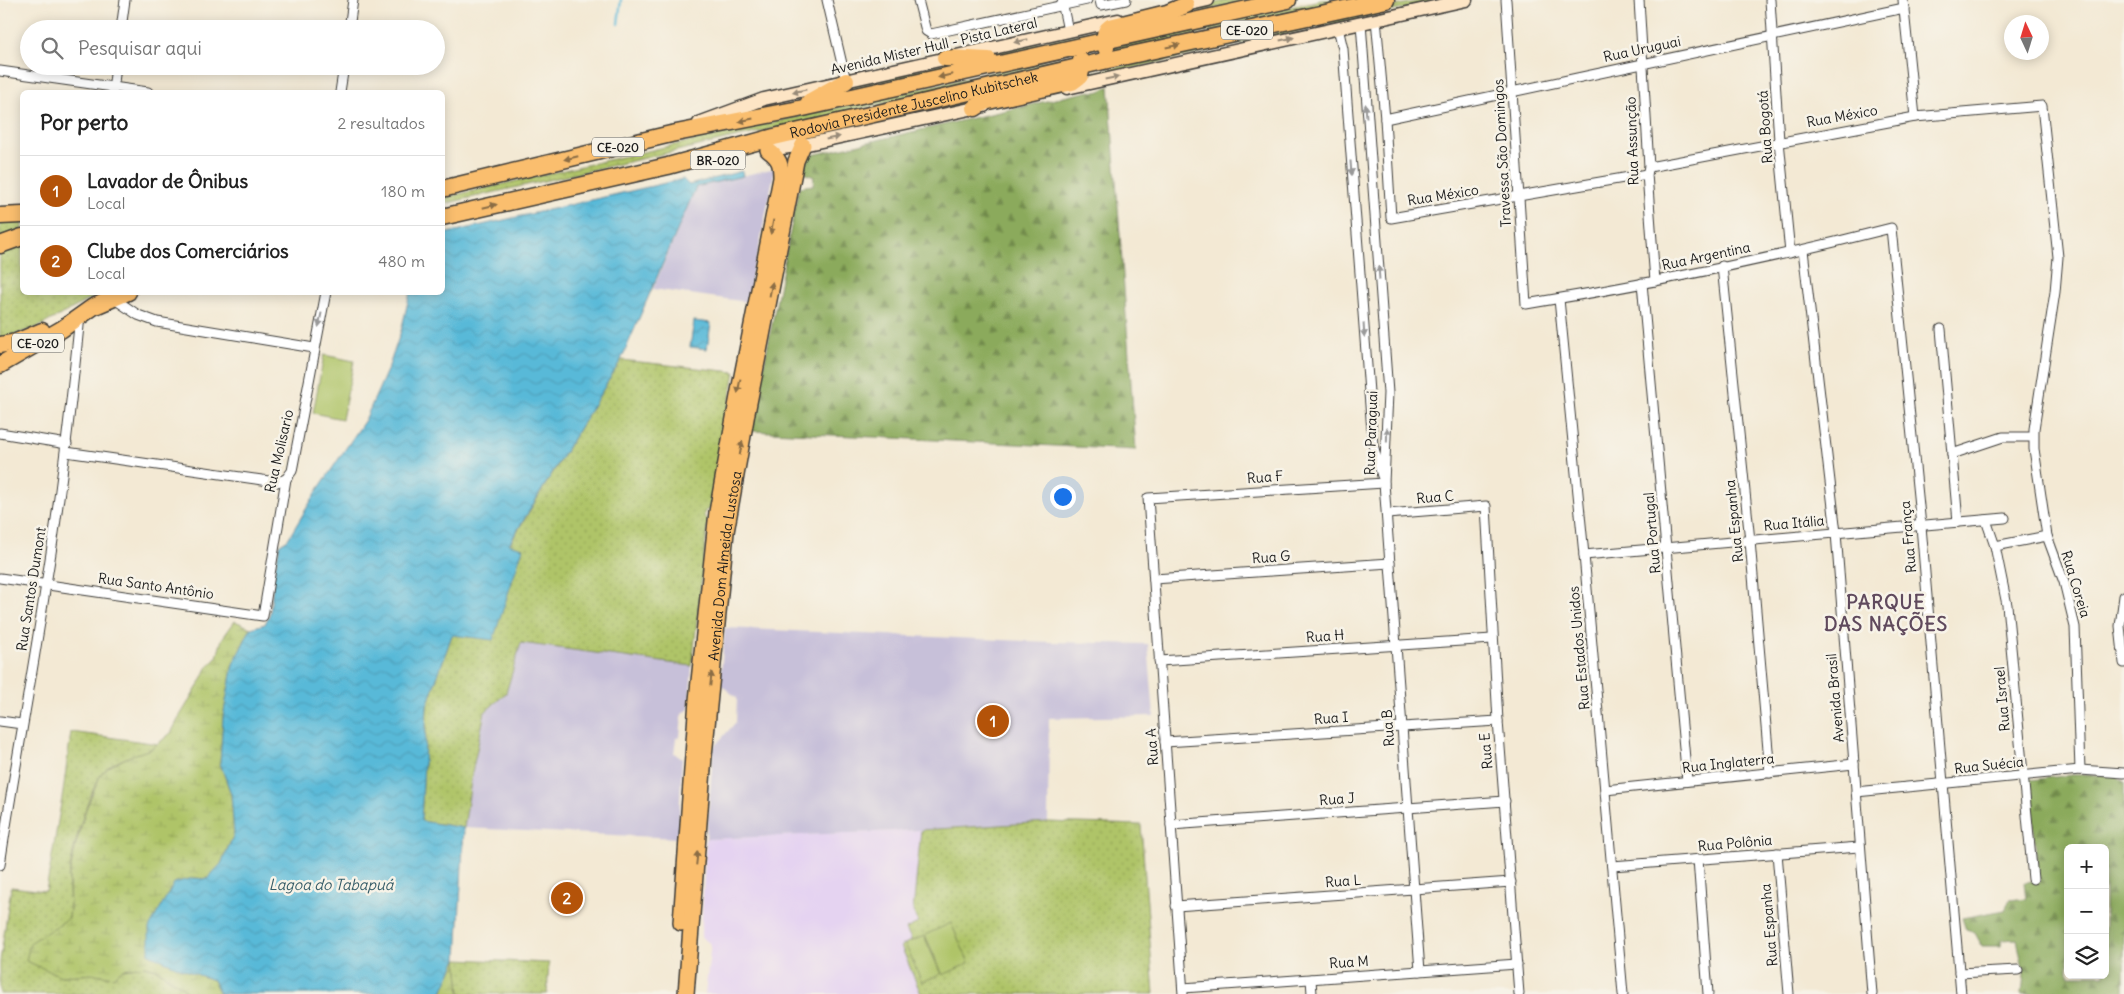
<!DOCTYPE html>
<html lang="pt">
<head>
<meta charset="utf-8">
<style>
  :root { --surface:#fff; --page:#f6f6f6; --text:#222; --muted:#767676; --line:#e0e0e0; --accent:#b45309 }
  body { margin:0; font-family:Delius,sans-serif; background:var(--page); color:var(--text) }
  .controls { position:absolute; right:15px; bottom:15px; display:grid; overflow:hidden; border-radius:8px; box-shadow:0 2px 12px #0003 }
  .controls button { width:45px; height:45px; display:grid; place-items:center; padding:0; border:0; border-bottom:1px solid var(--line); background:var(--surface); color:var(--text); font:25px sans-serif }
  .compass { position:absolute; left:2004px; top:15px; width:45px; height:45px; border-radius:50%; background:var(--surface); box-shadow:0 2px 12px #0003; rotate:356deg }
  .you { position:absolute; left:1062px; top:496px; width:18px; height:18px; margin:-12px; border:4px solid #fff; border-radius:50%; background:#1a73e8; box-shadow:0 0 0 8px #1a73e833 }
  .badge { display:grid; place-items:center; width:32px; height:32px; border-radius:50%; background:var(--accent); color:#fff; font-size:16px; font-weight:700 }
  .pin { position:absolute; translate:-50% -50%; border:2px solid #fff; box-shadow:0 1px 5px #0006 }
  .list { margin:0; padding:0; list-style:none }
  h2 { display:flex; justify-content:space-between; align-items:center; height:65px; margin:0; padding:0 20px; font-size:21px }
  h2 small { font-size:16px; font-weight:400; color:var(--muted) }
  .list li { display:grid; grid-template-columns:32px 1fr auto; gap:15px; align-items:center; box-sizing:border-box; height:70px; padding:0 20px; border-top:1px solid var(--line) }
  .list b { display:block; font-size:19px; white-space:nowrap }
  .list p { margin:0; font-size:16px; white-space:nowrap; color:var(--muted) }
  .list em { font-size:16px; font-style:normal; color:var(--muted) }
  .icon { flex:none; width:28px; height:28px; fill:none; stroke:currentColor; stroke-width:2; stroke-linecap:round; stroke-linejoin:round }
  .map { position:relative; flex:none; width:2124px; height:994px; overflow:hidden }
  .search { position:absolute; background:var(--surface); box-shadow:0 2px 12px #0003; left:20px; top:20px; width:425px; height:55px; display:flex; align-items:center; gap:12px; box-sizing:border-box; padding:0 18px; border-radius:28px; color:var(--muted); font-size:19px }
  .panel { position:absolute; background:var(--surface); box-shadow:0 2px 12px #0003; left:20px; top:90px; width:425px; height:205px; border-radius:8px }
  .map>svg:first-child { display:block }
</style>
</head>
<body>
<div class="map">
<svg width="2124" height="994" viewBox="0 0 2124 994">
  <defs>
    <pattern id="grass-dots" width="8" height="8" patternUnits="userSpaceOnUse" patternTransform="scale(1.25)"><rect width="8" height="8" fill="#afc468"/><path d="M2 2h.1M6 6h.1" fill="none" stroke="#96a85a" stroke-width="1.8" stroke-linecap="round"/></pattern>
    <pattern id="forest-firs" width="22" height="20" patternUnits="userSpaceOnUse" patternTransform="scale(1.25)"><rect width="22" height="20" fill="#8baa5c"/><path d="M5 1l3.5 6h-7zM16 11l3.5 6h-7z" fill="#718a4b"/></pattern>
    <pattern id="wetland-marsh" width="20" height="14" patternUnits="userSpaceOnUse" patternTransform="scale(1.25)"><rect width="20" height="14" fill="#afc468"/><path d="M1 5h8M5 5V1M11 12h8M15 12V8" fill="none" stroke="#96a85a"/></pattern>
    <pattern id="water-waves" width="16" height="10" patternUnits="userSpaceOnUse" patternTransform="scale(1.25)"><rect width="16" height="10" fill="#59b9d8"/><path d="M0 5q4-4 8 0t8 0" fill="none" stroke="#4d9eb9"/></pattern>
  </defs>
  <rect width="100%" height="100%" fill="#f7f3e8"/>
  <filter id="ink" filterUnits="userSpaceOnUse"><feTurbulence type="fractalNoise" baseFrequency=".02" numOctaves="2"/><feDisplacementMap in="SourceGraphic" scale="10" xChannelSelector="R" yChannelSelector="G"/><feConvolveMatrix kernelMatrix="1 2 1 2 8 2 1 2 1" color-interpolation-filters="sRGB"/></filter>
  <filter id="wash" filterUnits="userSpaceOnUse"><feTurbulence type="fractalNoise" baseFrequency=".0096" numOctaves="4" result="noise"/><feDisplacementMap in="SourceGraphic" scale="20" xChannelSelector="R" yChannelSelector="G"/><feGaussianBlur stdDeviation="1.12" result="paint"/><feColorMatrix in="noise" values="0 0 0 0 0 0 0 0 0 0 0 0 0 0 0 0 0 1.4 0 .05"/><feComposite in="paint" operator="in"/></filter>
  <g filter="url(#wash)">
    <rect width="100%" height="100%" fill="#f3e9d4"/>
    <polygon fill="#e5d3f1" points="1048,822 1141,825 1154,994 705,994 711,944 701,937 706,839 921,830"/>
    <g fill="#c7c0d9">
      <polygon points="775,168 756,262 753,268 748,302 653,289 696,187"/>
      <polygon points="725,628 1050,642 1148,644 1154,716 1049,718 1048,822 921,830 706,839 714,747 736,722 737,698 720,684"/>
      <polygon points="521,643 692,666 689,709 682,714 680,737 676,738 674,753 682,759 678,838 464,828 473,768 485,712 506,693"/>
    </g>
    <g fill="url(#grass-dots)" stroke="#667042">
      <polygon points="1229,0 1252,0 1115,30 1180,10"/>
      <polygon points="1322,0 1354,0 1114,52 1112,46"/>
      <polygon points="1423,0 1444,0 1090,77 1091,73"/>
      <polygon points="1099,28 1096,34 992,57 978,56"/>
      <polygon points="1063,56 1071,56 1073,59 1072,61 443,204 442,198"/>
      <polygon points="949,62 965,63 834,93 839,89"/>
      <polygon points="1070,77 1068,79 966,102 959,107 815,136"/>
      <polygon points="22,220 22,230 0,239 0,221"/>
      <polygon points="22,244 22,292 101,293 38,327 0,339 0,252"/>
      <polygon points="621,360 735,372 710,509 705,511 704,517 708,520 692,666 521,643 506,693 485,712 473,768 464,828 421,821 427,706 452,635 523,548 509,545"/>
      <path d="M 71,732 L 159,744 C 143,755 123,756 107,768 C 90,782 71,853 69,876 C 68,890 71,904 69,918 L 53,930 L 61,976 L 95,974 L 114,977 L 123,969 L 145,966 L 156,969 L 185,989 L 188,994 L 0,994 L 0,962 L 11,887 L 46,891 L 63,792 Z"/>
      <polygon points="1048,822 1141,825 1154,994 921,994 901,946 912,941 906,929 918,923 913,911 921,830"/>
      <polygon points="457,959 549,963 547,994 460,994"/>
    </g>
    <g fill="url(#forest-firs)" stroke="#54633c" fill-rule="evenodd">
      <path d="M 1109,86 L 1136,450 L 751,431 L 799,187 L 813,185 L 814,177 L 802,172 L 808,156 L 1090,91 C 1099,94 1103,89 1109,86 Z"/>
      <path d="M 2072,775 L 2116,775 L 2124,782 L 2124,994 L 2022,994 L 2024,974 L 2017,939 L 2002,940 L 2001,946 L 1982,946 L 1975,933 L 1966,930 L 1962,918 L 2005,910 L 2010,900 L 2026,898 L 2024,883 L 2038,879 L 2030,780 ZM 2068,848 L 2105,848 L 2105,975 L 2068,975 Z"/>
    </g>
    <g fill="url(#wetland-marsh)" stroke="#667042">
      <polygon points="235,621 251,628 233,664 223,717 220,763 231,794 234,834 221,864 207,879 193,878 182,969 213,980 220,994 188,994 185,989 157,969 145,966 123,969 114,977 95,974 61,976 26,961 30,943 69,918 70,908 69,876 76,844 86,809 101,774 109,767 130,756 151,749 171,733 181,714 201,681 207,668 217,657 222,639"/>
      <polygon points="457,959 460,994 441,994"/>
    </g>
    <g fill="#afc468" stroke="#667042">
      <polygon points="324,355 354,361 342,419 313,413"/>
      <polygon points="951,923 969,963 943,975 925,935"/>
      <polygon points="924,936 941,974 922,982 905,944"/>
    </g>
    <g fill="url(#water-waves)" stroke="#3a6a7a">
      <polygon points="742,171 743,176 696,187 621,360 509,544 523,548 493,640 452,635 427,706 421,821 464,828 457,959 441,994 220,994 213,980 182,969 149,954 149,928 174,883 193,878 207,879 221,864 234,834 231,794 220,763 223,717 233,664 251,628 265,624 270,613 274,574 280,544 288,539 317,491 365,420 389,366 401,331 410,293 442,292 443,234 683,179 689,185"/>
      <polygon points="694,321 711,323 707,349 690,347"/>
    </g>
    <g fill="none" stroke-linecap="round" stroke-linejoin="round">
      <polyline stroke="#59b9d8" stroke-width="2.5" points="618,24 621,0"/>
    </g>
  </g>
  <g filter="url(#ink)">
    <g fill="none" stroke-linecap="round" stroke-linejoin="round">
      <g stroke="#3c3b38" stroke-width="11">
        <g id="street">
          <polyline points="827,0 846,81"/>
          <polyline points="918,0 926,31 931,34 1087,0"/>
          <polyline points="1100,0 1101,5 1126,0"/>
          <path d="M 1506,0 L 1526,304 C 1649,284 1771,259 1891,228 L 1921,526 L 1961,994"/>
          <polyline points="1639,0 1649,167 1647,174 1655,281"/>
          <polyline points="1770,0 1779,141 1790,253"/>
          <polyline points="1903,0 1915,117"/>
          <polyline points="1062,2 1068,31"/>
          <polyline points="1376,19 1385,119 1391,218 1647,174"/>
          <polyline points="1361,23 1388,393 1384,483 1420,971"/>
          <polyline points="1338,28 1343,49 1373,445 1382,476"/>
          <polyline points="121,29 125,0"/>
          <polyline points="349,29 353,0"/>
          <polyline points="0,71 148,92"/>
          <polyline points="113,91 116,66"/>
          <polyline points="340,92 344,66"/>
          <polyline points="1385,119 1904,8"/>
          <polyline points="1649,167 1915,117 2042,106 2058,257 2055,292 2034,429 2034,449 2047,536 2064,582 2075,627 2080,770"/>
          <polyline points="1803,250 1836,533 1872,994"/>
          <polyline points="1722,266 1750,541 1770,773"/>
          <polyline points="1642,283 1687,781"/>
          <polyline points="113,298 138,315 157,322 314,348"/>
          <polyline points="1559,299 1584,555 1623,994"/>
          <polyline points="1941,329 1958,522"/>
          <polyline points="0,433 67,444"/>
          <polyline points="66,452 269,481 277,482 286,479"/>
          <polyline points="1952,454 2003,437 2033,437"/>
          <polyline points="1387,514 1486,506 1498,721 1519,994"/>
          <polyline points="1986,520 1995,546 2007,605 2033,879"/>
          <polyline points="1995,546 2047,536"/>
          <polyline points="1584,555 2005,518"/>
          <polyline points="0,578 263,616 286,479 292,471 326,292"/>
          <polyline points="1154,579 1390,563"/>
          <polyline points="2124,596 2120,626 2124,663"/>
          <polyline points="1159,661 1492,639"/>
          <polyline points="0,721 22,724"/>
          <polyline points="1165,742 1498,721"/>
          <polyline points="1605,790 1854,764"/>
          <polyline points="1856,792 2080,770 2124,773"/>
          <polyline points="1171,825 1505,801"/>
          <polyline points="1777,853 1789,994"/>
          <polyline points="1698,859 1708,994"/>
          <path d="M 0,865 C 14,771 32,678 46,584 C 61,495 71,406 80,316"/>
          <polyline points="1612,866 1859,847"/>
          <polyline points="1176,906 1511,882"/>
          <polyline points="1959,973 2018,970"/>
          <polyline points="1311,979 1312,994"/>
          <polyline points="1183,988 1517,964"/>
          <polyline points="1183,994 1148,498 1384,483"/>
        </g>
      </g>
      <g stroke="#3c3b38" stroke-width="15">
        <g id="secondary">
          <polyline points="1177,7 1208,0"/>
          <polyline points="1067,88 1466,0"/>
          <polyline points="699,123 764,99 1118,20"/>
          <polyline points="768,150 803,145 984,106"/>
        </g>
      </g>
      <g stroke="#3c3b38" stroke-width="18">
        <g id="primary">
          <path d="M 681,923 L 697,700 L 717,512 L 738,396 L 781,178 C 781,164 780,159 768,150"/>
          <path id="s1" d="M 686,994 L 704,756 L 726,532 L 747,413 L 796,161 L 803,145"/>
        </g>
      </g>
      <g stroke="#3c3b38" stroke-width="19">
        <g id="highway">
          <path d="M 1106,48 C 1104,40 1103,32 1110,27 L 1167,13 L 1186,5"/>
          <polyline points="945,58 989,60"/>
          <polyline points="809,102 846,81"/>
          <polyline points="975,108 984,102 1072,82 1080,76 1082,66 1081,61"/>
          <polyline points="442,189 671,134 794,110 1288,0"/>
          <polyline points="0,216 22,215"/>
          <path id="s2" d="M 442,217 L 668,166 L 774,137 L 1108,60 L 1386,0"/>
          <polyline points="0,245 22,237"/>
          <polyline points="0,345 16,342 42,331"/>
          <polyline points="0,365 62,329 93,307 128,292"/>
        </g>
      </g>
      <use href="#street" stroke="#fff" stroke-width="9"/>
      <use href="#secondary" stroke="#fde5c5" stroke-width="12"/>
      <use href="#primary" stroke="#fabe6e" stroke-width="15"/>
      <use href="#highway" stroke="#fabe6e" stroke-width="16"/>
    </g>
    <defs><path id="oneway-solid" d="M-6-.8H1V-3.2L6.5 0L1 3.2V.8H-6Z" transform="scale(1.25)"/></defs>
    <g fill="#988b79">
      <use href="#oneway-solid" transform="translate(1287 39) rotate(-12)"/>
      <use href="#oneway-solid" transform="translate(1021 41) rotate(167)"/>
      <use href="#oneway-solid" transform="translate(1112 78) rotate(-12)"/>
      <use href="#oneway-solid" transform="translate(799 91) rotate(168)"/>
      <use href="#oneway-solid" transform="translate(833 138) rotate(-12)"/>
    </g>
    <g fill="#8b6d45">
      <use href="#oneway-solid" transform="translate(1173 46) rotate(-12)"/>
      <use href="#oneway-solid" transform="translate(945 76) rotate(167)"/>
      <use href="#oneway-solid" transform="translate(746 120) rotate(169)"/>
      <use href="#oneway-solid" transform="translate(571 158) rotate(167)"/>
      <use href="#oneway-solid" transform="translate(490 206) rotate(-13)"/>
      <use href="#oneway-solid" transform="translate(772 227) rotate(101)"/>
      <use href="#oneway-solid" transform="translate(771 289) rotate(-79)"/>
      <use href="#oneway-solid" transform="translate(739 386) rotate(101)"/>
      <use href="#oneway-solid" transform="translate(741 448) rotate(-80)"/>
      <use href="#oneway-solid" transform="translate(711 679) rotate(-84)"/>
      <use href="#oneway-solid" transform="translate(697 858) rotate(-84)"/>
    </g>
    <g fill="#999">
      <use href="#oneway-solid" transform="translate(1366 111) rotate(-94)"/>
      <use href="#oneway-solid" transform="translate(1351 168) rotate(86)"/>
      <use href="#oneway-solid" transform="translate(1379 273) rotate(-94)"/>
      <use href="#oneway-solid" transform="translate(320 320) rotate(102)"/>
      <use href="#oneway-solid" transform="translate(1364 330) rotate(86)"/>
      <use href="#oneway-solid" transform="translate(1387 435) rotate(-89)"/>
    </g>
  </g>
  <g text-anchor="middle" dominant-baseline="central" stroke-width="5" stroke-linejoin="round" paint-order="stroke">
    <g fill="#f7f3e8" stroke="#5e5c59" stroke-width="1">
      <rect x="1221" y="20.5" width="52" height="19" rx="4"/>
      <rect x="592" y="137.5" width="52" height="19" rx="4"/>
      <rect x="690.5" y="150.5" width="55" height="19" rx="4"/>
      <rect x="12" y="333.5" width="52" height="19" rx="4"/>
    </g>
    <g font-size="12" font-weight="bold" fill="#1c1c1c">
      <text x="1247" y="30">CE-020</text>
      <text x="618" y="147">CE-020</text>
      <text x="718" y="160">BR-020</text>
      <text x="38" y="343">CE-020</text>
    </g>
    <g font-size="14" fill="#1c1c1c" stroke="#f7f3e8">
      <text transform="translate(934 46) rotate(-13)">Avenida Mister Hull - Pista Lateral</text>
      <text transform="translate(1642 49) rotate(-12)">Rua Uruguai</text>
      <text stroke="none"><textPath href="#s2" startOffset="485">Rodovia Presidente Juscelino Kubitschek</textPath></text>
      <text transform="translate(1842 116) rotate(-10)">Rua México</text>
      <text transform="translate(1765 127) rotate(-94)">Rua Bogotá</text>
      <text transform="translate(1632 141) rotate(-92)">Rua Assunção</text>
      <text transform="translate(1502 153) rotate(-93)">Travessa São Domingos</text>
      <text transform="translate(1443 195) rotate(-9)">Rua México</text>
      <text transform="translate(1706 256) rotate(-12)">Rua Argentina</text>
      <text transform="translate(1371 433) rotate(-88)">Rua Paraguai</text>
      <text transform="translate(279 451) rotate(-77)">Rua Molisario</text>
      <text transform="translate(1265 477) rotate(-4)">Rua F</text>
      <text transform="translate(1435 497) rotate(-5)">Rua C</text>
      <text transform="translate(1734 521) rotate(-96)">Rua Espanha</text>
      <text transform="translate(1794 523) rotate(-5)">Rua Itália</text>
      <text transform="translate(1652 533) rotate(-95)">Rua Portugal</text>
      <text transform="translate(1908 537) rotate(-95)">Rua França</text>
      <text transform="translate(1271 557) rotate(-4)">Rua G</text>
      <text stroke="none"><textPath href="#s1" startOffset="430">Avenida Dom Almeida Lustosa</textPath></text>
      <text transform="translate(2076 584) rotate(73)">Rua Coreia</text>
      <text transform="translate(156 586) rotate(8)">Rua Santo Antônio</text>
      <text transform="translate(31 589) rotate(-81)">Rua Santos Dumont</text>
      <text transform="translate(1325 636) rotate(-4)">Rua H</text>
      <text transform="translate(1579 648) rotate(-95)">Rua Estados Unidos</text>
      <text transform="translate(1835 698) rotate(-95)">Avenida Brasil</text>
      <text transform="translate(2002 699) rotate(-95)">Rua Israel</text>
      <text transform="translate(1331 718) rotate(-4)">Rua I</text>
      <text transform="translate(1388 728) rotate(-94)">Rua B</text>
      <text transform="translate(1152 747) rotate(-94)">Rua A</text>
      <text transform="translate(1486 751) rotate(-95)">Rua E</text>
      <text transform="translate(1728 763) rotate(-6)">Rua Inglaterra</text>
      <text transform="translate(1989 765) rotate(-6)">Rua Suécia</text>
      <text transform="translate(1337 799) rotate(-4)">Rua J</text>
      <text transform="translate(1735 843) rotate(-5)">Rua Polônia</text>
      <text transform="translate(1343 881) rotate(-4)">Rua L</text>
      <text transform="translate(1769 925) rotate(-95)">Rua Espanha</text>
      <text transform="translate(1349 962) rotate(-4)">Rua M</text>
    </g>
    <g font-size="15" font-style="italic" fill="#345b67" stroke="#f7f3e8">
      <text x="331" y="884">Lagoa do Tabapuá</text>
    </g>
    <g font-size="19" font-weight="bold" letter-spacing="1" fill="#604a5d" stroke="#f7f3e8">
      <text x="1886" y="602">PARQUE<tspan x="1886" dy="22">DAS NAÇÕES</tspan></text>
    </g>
  </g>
</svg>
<div class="controls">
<button>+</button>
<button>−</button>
<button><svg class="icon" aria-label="layers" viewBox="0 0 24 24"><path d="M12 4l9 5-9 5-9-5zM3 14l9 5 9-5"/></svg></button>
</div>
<svg class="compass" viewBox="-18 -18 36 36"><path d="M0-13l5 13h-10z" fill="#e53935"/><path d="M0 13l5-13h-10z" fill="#767676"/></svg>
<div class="you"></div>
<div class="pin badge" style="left:993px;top:721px">1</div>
<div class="pin badge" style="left:567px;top:898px">2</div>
<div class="search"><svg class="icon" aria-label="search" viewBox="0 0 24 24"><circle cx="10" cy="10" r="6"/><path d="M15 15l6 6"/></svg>Pesquisar aqui</div>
<section class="panel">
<h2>Por perto<small>2 resultados</small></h2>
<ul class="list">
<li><span class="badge">1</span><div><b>Lavador de Ônibus</b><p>Local</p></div><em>180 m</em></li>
<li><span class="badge">2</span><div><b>Clube dos Comerciários</b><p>Local</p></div><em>480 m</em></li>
</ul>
</section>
</div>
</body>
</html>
